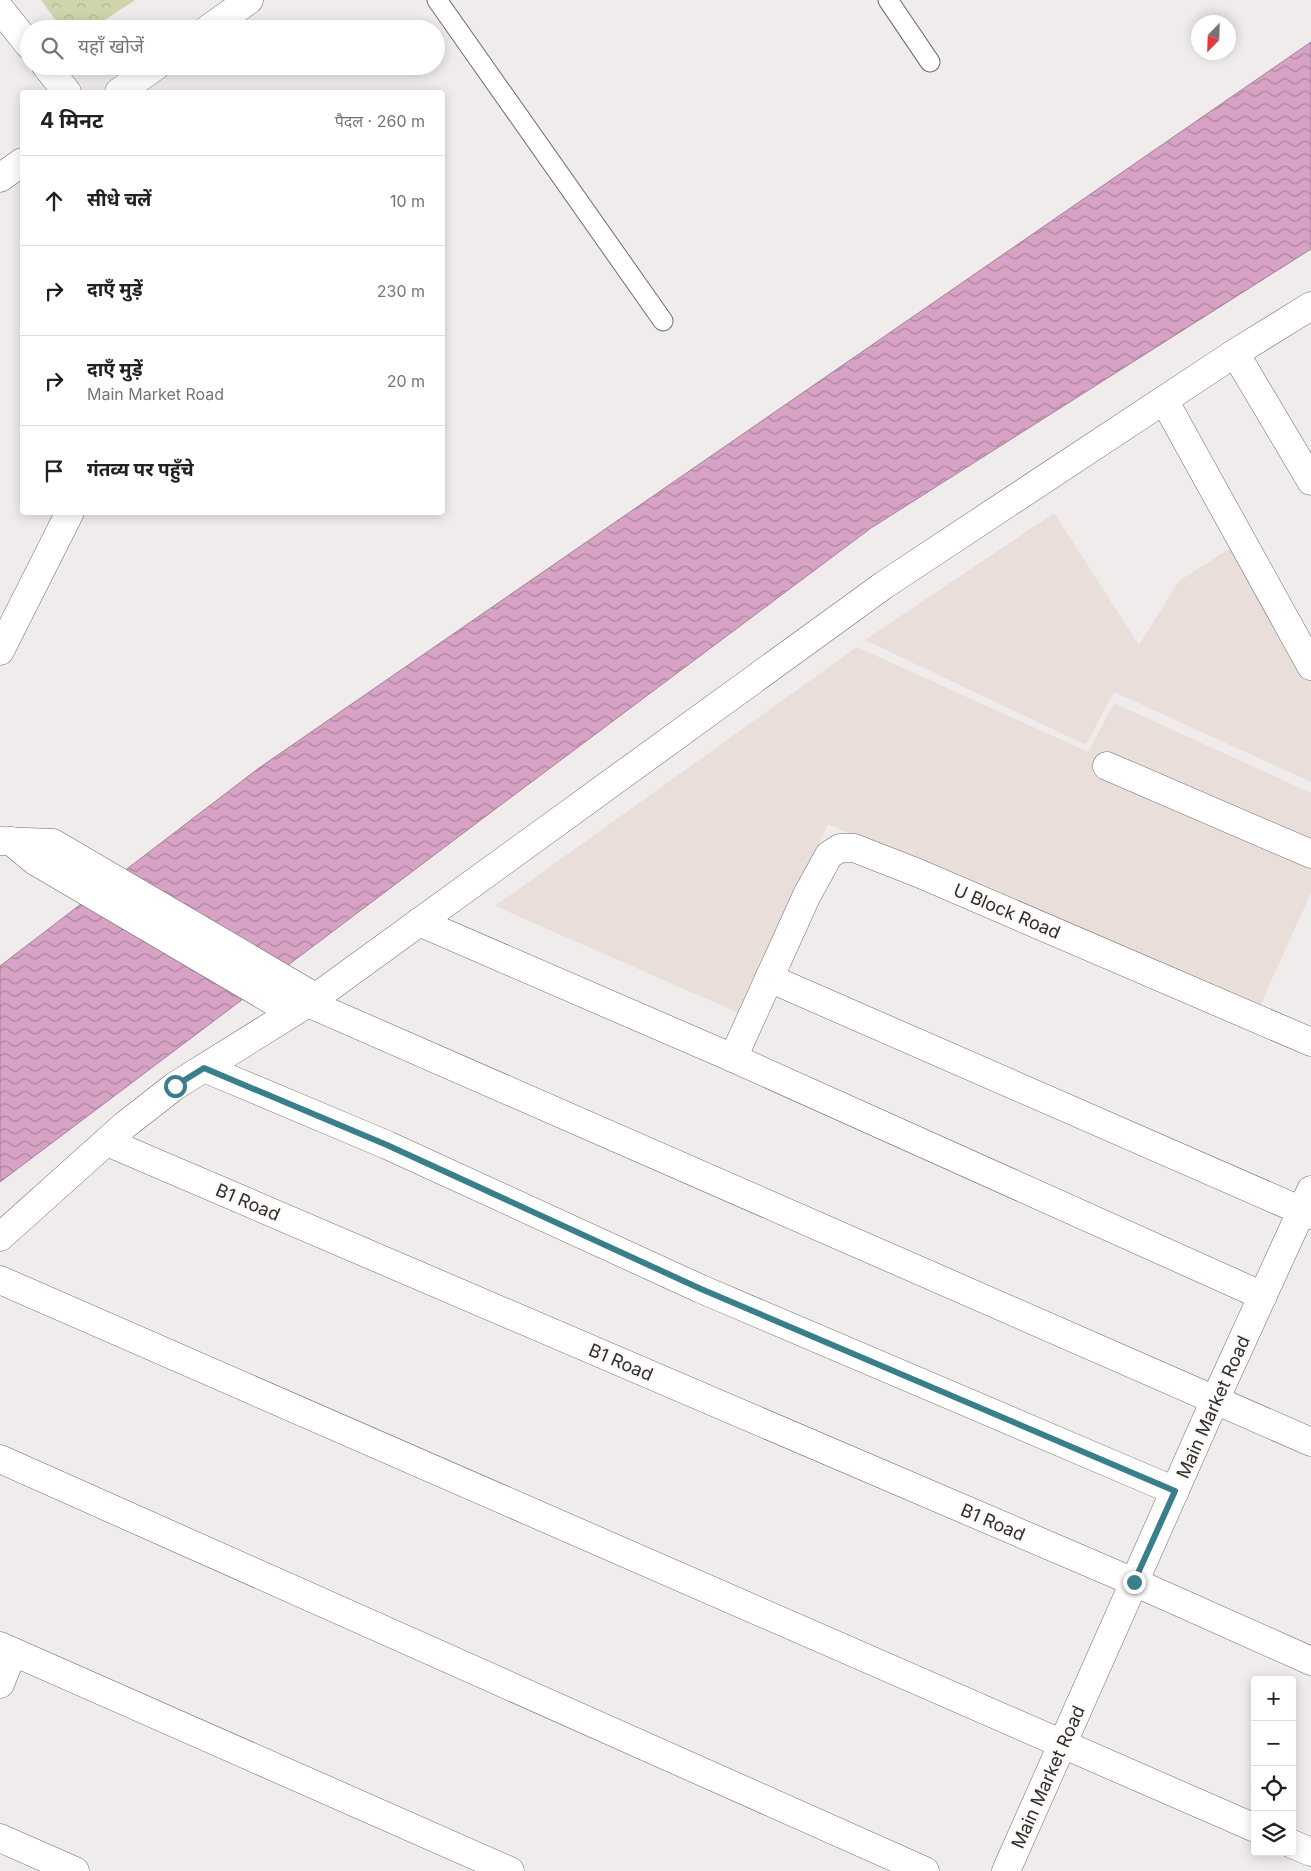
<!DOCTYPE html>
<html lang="hi">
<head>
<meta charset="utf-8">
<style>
  :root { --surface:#fff; --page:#f2f2f2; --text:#202124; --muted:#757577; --line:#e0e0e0 }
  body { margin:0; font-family:Inter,"Noto Sans Devanagari",sans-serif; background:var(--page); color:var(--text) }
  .controls { position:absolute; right:15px; bottom:15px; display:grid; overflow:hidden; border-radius:5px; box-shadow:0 2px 12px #0003 }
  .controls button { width:45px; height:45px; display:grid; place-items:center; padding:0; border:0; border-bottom:1px solid var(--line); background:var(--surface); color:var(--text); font:25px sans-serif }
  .compass { position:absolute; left:1191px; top:15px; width:45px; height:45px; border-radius:50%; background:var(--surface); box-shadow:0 2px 12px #0003; rotate:203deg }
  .stop { position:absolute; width:15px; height:15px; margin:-11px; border:4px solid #397e8b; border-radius:50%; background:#fff }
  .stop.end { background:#397e8b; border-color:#fff; box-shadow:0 1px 5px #0008 }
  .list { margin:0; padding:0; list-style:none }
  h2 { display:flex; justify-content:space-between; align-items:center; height:65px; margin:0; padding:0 20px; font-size:21px }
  h2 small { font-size:16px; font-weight:400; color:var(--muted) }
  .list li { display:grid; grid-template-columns:32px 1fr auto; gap:15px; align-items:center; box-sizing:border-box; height:90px; padding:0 20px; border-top:1px solid var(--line) }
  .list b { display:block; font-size:19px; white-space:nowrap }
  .list p { margin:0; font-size:16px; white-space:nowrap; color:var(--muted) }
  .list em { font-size:16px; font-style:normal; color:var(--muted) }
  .icon { flex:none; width:28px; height:28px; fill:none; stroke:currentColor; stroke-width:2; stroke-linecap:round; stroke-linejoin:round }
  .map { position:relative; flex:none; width:1311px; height:1871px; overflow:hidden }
  .search { position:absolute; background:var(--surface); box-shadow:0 2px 12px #0003; left:20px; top:20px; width:425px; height:55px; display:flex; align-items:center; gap:12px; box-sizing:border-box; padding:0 18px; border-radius:28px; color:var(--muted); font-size:19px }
  .panel { position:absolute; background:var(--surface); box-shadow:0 2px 12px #0003; left:20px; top:90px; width:425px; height:425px; border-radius:5px }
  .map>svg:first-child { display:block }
</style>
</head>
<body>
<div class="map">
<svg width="1311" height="1871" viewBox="0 0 1311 1871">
  <defs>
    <pattern id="forest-crowns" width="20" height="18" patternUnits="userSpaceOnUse" patternTransform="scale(1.25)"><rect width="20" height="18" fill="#d0d4ad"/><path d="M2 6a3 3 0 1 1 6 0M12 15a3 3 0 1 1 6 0" fill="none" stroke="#b3b695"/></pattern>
    <pattern id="water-waves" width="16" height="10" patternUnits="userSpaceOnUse" patternTransform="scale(1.25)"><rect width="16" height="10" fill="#d7a2c4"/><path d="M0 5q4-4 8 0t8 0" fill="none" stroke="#af84a0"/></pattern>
  </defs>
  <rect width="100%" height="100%" fill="#f0eceb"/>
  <g fill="#eadeda">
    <polygon points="1054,513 1139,645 1179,581 1238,543 1311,657 1311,782 1114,692 1086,745 865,640"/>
    <polygon points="857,647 1088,752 1114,703 1311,793 1311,893 1258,1010 828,824 741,1014 495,906"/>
  </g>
  <polygon fill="url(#forest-crowns)" points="41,0 135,0 91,29 62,29"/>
  <polygon fill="url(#water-waves)" stroke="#a58097" points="1311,42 1311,249 871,528 478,822 0,1182 0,966 259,768"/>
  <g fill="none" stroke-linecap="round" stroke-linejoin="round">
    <g stroke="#706d6b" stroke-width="21">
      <g id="lane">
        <polyline points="437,0 663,321"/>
        <polyline points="888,0 930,62"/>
      </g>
    </g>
    <g stroke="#706d6b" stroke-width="29">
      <g id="street">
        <polyline points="0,9 29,45"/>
        <polyline points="46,66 67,92"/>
        <polyline points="1235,353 1311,481"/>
        <polyline points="1164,400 1311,666"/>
        <polyline points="0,651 70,512"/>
        <polyline points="1107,766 1311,854"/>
        <polyline points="0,841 53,843 315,997"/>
        <polyline points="11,841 35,861 292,1012"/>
        <polyline points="419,922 733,1058 1263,1296"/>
        <polyline points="769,978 1311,1215"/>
        <polyline points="308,1003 1311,1442"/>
        <polyline points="733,1058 807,895 829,855 840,848 854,848 918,873 1311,1042"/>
        <polyline points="204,1068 387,1145 701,1289 1175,1491"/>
        <polyline points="107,1142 1134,1582 1311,1661"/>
        <polyline points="0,1237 125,1125 175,1086 308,1003 884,585 1235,353 1311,306"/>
        <polyline points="0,1280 1255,1828"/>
        <polyline points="0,1459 925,1871"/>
        <polyline points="0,1646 510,1871"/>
        <polyline points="0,1684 13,1652"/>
        <polyline points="0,1838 75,1871"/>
        <polyline points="1292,1844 1311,1852"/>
        <polyline points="1006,1871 1215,1400 1311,1190"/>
      </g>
    </g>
    <g stroke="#706d6b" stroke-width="29">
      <g id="secondary">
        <polyline points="208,29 249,0"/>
        <polyline points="119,92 156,66"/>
        <polyline points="0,178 22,162"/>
      </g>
    </g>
    <use href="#lane" stroke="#fff" stroke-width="19"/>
    <use href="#street" stroke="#fff" stroke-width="28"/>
    <use href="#secondary" stroke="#fff" stroke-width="28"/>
  </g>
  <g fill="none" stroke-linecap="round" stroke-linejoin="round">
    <polyline stroke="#397e8b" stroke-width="6" points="175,1086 204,1068 387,1145 701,1289 1175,1491 1134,1582"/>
  </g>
  <g text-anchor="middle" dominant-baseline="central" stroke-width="5" stroke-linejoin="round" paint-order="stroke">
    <g font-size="18" fill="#302f2e" stroke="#fefaf8">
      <text transform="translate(1007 911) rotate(23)">U Block Road</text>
      <text transform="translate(248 1202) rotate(23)">B1 Road</text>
      <text transform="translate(621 1362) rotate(23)">B1 Road</text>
      <text transform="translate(1213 1407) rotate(-66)">Main Market Road</text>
      <text transform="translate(993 1522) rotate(23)">B1 Road</text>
      <text transform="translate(1048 1777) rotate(-66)">Main Market Road</text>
    </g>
  </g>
</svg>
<div class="controls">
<button>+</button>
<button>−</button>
<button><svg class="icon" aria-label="locate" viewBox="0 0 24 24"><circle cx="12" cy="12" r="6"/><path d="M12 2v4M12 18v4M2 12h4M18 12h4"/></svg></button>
<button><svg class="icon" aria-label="layers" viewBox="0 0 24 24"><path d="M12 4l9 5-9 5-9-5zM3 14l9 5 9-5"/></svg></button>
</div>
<svg class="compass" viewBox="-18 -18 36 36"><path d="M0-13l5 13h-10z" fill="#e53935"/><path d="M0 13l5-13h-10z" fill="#757577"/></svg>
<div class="stop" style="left:175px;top:1086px"></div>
<div class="stop end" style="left:1134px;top:1582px"></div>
<div class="search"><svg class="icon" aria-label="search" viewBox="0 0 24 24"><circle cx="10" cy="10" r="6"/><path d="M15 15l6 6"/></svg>यहाँ खोजें</div>
<section class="panel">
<h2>4 मिनट<small>पैदल · 260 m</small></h2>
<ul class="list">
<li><svg class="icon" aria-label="ahead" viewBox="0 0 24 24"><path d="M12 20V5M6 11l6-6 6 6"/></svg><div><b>सीधे चलें</b></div><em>10 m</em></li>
<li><svg class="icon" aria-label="right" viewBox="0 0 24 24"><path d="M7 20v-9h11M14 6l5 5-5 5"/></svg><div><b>दाएँ मुड़ें</b></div><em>230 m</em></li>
<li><svg class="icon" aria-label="right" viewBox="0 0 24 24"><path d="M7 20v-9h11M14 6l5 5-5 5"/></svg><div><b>दाएँ मुड़ें</b><p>Main Market Road</p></div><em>20 m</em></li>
<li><svg class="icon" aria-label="arrive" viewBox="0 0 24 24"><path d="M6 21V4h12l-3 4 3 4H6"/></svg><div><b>गंतव्य पर पहुँचे</b></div></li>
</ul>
</section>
</div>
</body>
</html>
